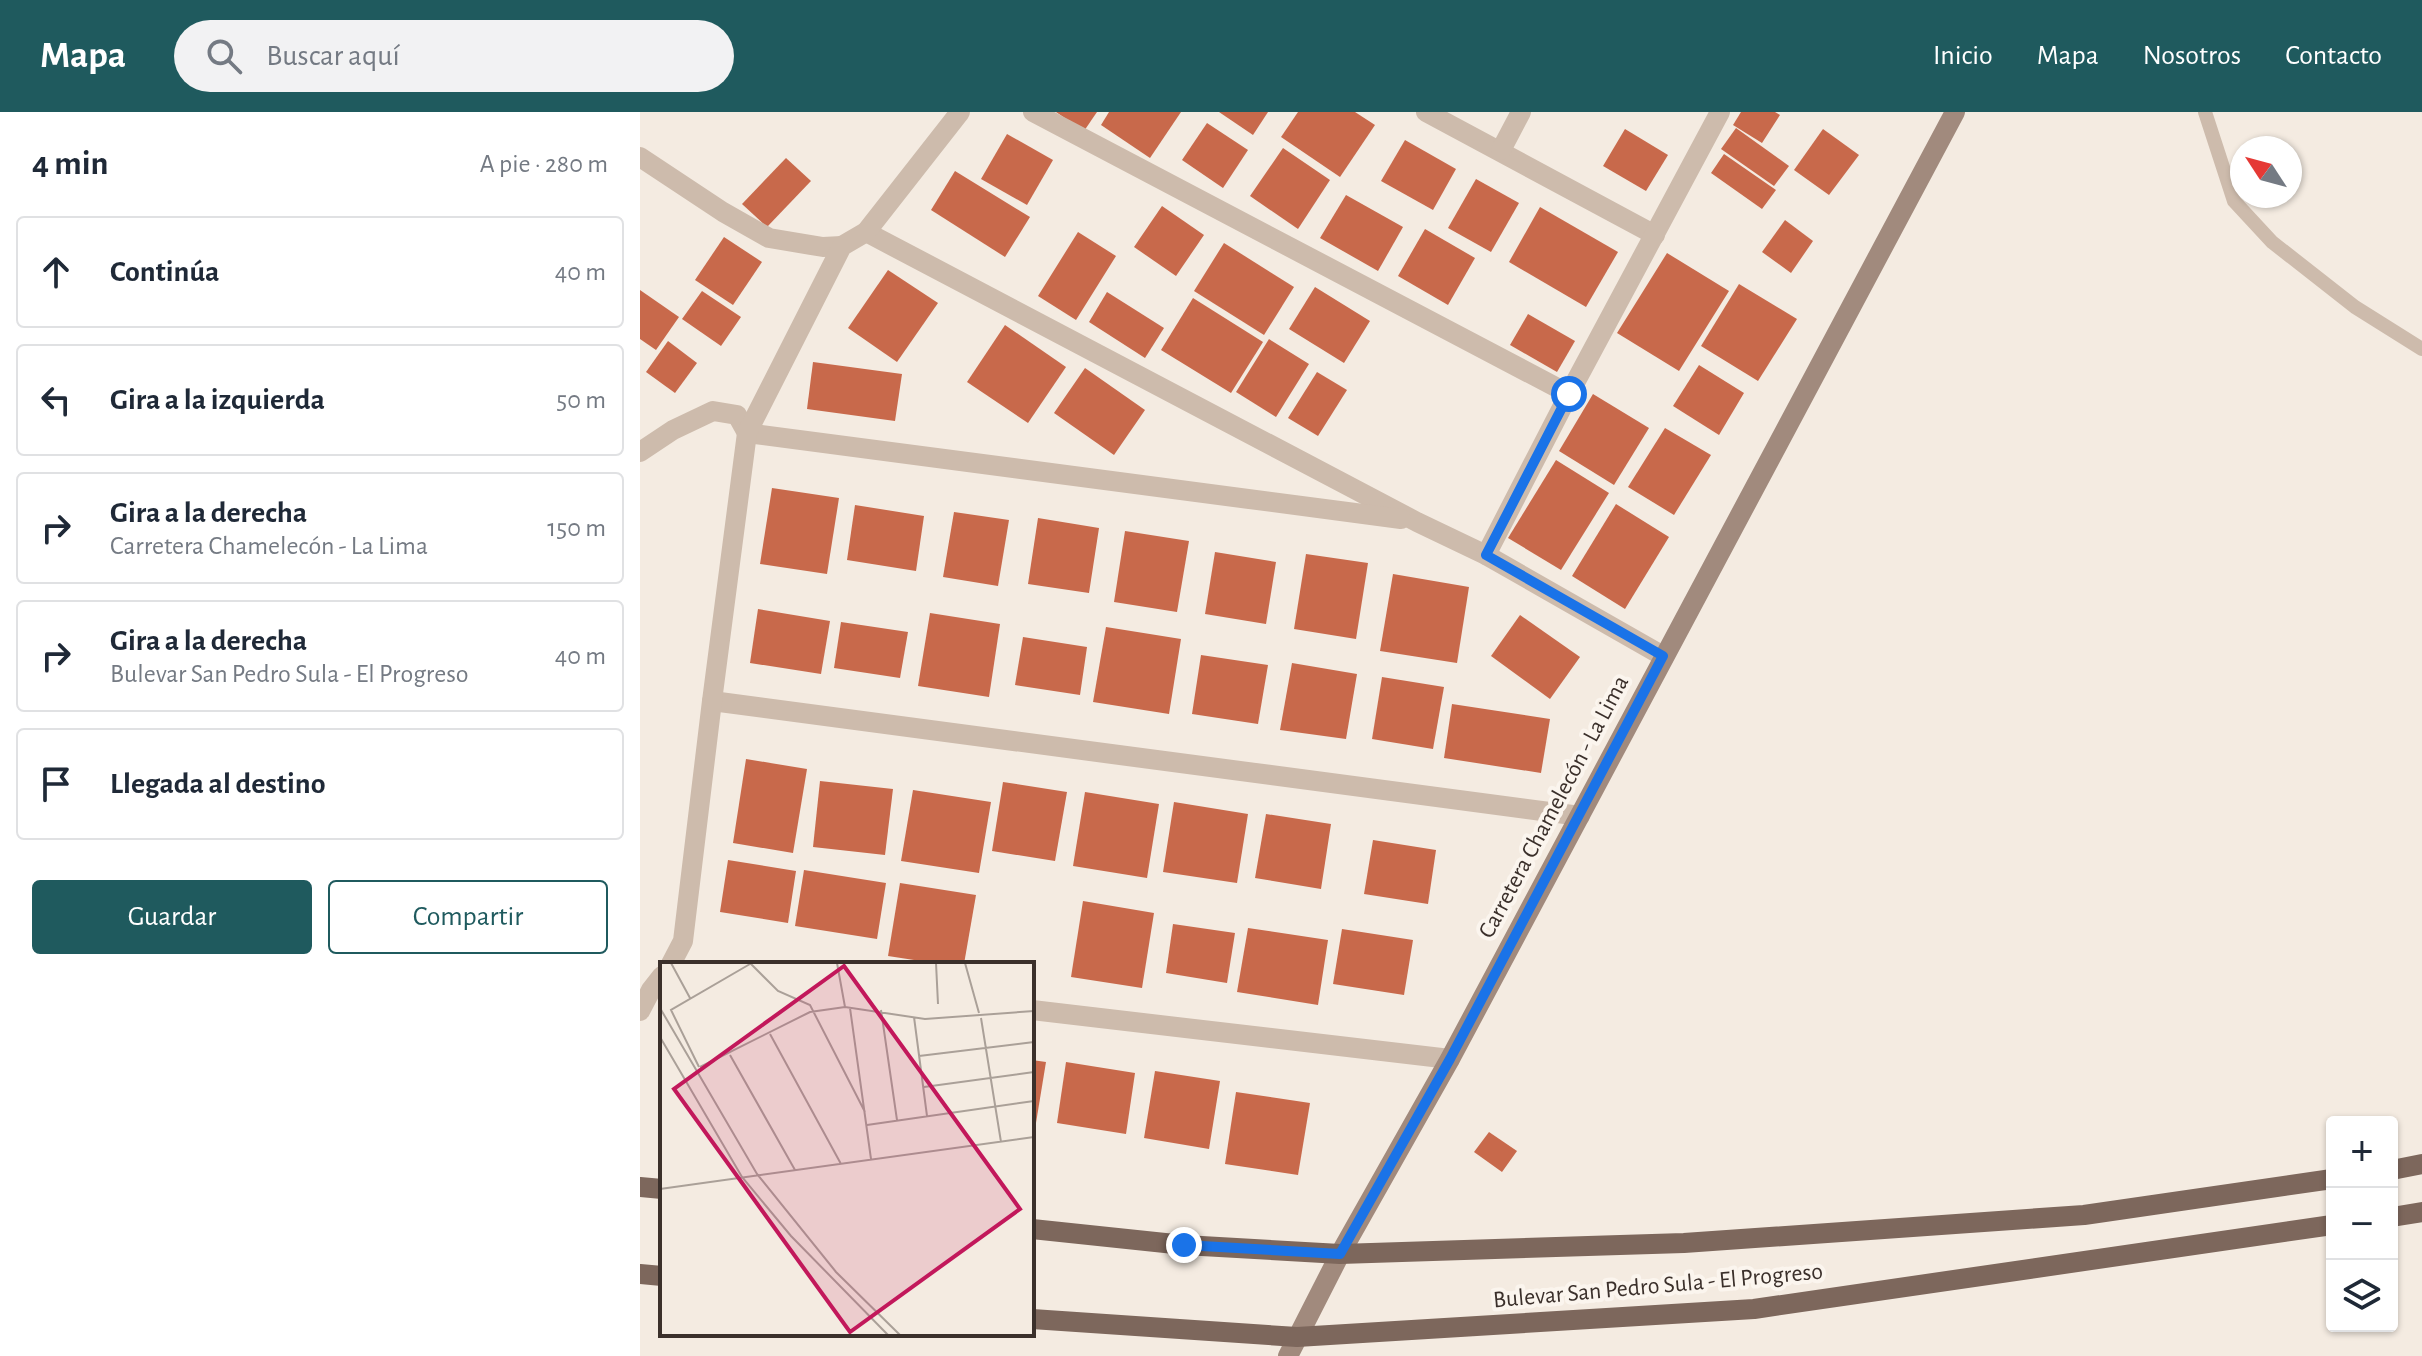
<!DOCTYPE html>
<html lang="es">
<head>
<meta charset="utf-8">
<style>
  :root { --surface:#fff; --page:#f2f2f3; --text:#1f2937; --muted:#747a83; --line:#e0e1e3; --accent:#1f5a5e }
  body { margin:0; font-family:"Alegreya Sans",sans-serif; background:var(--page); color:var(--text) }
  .controls { position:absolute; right:24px; bottom:24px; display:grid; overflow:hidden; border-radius:8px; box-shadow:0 2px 6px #0004 }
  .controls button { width:72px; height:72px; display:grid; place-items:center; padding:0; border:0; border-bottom:2px solid var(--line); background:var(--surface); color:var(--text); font:40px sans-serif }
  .compass { position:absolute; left:1590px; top:24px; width:72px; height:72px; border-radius:50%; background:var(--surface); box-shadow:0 2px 6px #0004; rotate:306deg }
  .stop { position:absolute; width:24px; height:24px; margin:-18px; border:6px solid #1a73e8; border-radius:50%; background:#fff }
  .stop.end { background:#1a73e8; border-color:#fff; box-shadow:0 2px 8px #0008 }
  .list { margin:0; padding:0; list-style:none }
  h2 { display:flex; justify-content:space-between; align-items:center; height:104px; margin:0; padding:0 32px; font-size:34px }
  h2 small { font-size:26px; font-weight:400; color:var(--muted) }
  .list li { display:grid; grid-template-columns:52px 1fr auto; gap:24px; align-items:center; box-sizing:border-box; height:112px; margin:0 16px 16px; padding:0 16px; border:2px solid var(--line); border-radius:8px }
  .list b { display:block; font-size:30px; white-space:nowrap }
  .list p { margin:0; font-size:26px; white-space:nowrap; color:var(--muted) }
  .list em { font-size:26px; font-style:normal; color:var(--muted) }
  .actions { display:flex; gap:16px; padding:24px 32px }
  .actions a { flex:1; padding:18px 0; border:2px solid var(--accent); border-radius:8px; text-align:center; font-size:28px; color:var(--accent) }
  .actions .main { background:var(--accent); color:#fff }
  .icon { flex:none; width:44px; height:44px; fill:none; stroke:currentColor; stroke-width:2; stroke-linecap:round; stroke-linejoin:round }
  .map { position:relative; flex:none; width:1782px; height:1244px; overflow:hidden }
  header { display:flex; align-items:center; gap:48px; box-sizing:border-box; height:112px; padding:0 40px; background:var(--accent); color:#fff }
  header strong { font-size:38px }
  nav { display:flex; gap:44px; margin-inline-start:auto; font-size:28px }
  .search { width:560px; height:72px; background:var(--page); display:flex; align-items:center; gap:20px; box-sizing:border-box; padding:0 28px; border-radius:44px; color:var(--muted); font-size:30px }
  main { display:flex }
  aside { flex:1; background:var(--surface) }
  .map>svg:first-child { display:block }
</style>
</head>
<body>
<header>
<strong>Mapa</strong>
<div class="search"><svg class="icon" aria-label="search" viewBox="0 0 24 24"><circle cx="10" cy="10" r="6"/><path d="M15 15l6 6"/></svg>Buscar aquí</div>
<nav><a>Inicio</a><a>Mapa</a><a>Nosotros</a><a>Contacto</a></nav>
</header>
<main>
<aside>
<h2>4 min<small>A pie · 280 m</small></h2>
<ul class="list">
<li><svg class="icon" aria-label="ahead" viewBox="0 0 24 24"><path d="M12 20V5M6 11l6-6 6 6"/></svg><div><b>Continúa</b></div><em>40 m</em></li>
<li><svg class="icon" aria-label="left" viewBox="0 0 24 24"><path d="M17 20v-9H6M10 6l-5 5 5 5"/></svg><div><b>Gira a la izquierda</b></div><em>50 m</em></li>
<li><svg class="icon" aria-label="right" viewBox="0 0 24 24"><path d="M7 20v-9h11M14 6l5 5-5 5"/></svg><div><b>Gira a la derecha</b><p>Carretera Chamelecón - La Lima</p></div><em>150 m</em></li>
<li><svg class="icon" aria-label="right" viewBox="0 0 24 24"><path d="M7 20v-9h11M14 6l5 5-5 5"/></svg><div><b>Gira a la derecha</b><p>Bulevar San Pedro Sula - El Progreso</p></div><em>40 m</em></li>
<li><svg class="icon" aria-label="arrive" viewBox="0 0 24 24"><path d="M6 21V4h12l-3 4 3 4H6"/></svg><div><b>Llegada al destino</b></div></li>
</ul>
<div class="actions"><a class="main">Guardar</a><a>Compartir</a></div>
</aside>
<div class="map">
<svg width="1782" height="1244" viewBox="0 0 1782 1244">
  <rect width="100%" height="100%" fill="#f4ebe1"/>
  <g fill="#c8694b">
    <polygon points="416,0 457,0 444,19"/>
    <polygon points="469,0 541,0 510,46 461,13"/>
    <polygon points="579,0 628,0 613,23"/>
    <polygon points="658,0 715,0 735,13 700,65 641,25"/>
    <polygon points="1101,0 1135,0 1140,3 1122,31 1093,13"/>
    <polygon points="567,11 608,38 583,76 542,48"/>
    <polygon points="1096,16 1149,54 1134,74 1081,37"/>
    <polygon points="985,17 1028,43 1006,79 963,54"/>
    <polygon points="1183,17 1219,43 1189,83 1154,58"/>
    <polygon points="367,22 413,48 387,93 341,67"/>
    <polygon points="765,28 816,57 793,98 741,69"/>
    <polygon points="643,36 690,68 658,117 610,84"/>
    <polygon points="1084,42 1136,78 1122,97 1071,61"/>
    <polygon points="146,46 171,69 127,115 102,92"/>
    <polygon points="315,59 390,105 365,145 291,98"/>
    <polygon points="836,67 879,91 851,140 808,116"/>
    <polygon points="706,83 763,115 738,159 680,126"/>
    <polygon points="522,94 564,123 536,164 494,135"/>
    <polygon points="900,95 978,140 946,195 869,150"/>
    <polygon points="1145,108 1173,129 1151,161 1122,140"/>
    <polygon points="785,117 835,146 808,193 758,164"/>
    <polygon points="438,120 476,144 436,208 398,184"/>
    <polygon points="84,125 122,150 93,193 55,168"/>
    <polygon points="584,131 654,175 624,223 554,179"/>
    <polygon points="1027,141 1089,179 1039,259 977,221"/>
    <polygon points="248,158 298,191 257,250 208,216"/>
    <polygon points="1099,172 1157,207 1118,269 1061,234"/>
    <polygon points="675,175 730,209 704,251 649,217"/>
    <polygon points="0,178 39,205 16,238 0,227"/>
    <polygon points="62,179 101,205 81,234 42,207"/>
    <polygon points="467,180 524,216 505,246 449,210"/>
    <polygon points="553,186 623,230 591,281 521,238"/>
    <polygon points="888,202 935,229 917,260 870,233"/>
    <polygon points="365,213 426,255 388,311 327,270"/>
    <polygon points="629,227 669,252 636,305 596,280"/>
    <polygon points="28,229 57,251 35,281 6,260"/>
    <polygon points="173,250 262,262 255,309 167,297"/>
    <polygon points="1059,253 1104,281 1079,323 1033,294"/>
    <polygon points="445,256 505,298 474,343 414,301"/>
    <polygon points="677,260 707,278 678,324 648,306"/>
    <polygon points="953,282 1009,316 974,373 919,339"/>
    <polygon points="1025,316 1071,343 1034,403 988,375"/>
    <polygon points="916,348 969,381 921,458 868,426"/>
    <polygon points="132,376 199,386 187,462 120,452"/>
    <polygon points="976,392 1029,425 985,497 932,464"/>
    <polygon points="215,393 284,404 276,459 207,448"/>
    <polygon points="314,400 369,408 358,474 303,465"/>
    <polygon points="398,406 459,416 449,481 388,472"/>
    <polygon points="485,419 549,429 537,500 474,490"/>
    <polygon points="575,440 636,450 626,512 565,502"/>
    <polygon points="666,442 728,451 716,527 654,517"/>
    <polygon points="753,462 829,475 817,551 740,539"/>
    <polygon points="118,497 190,509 181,562 110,551"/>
    <polygon points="290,501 360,512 349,585 278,574"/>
    <polygon points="880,503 940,545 910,587 851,544"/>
    <polygon points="201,510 268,520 260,566 194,556"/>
    <polygon points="466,515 541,527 529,602 453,590"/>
    <polygon points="383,525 447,535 440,583 375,573"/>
    <polygon points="561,543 628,553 618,612 552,602"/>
    <polygon points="652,551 717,562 706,627 640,618"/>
    <polygon points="742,565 804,575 793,637 732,627"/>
    <polygon points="812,592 910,607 901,661 804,646"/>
    <polygon points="106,647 167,657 153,741 93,731"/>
    <polygon points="180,669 253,677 245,743 173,735"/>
    <polygon points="363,670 427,680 415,749 352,739"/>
    <polygon points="273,678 351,690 339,761 261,749"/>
    <polygon points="445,680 519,692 507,766 433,754"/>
    <polygon points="534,690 608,702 597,771 523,760"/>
    <polygon points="626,702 691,712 681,777 615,766"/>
    <polygon points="733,728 796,738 788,792 724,782"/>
    <polygon points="88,748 156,759 148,811 80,800"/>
    <polygon points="164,758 246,771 237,827 155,814"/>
    <polygon points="260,771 336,783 324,852 300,852 248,844"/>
    <polygon points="443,789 514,801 502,876 431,865"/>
    <polygon points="533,812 595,821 587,871 526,861"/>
    <polygon points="608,816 688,828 678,893 597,880"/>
    <polygon points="702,817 773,828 764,883 693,872"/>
    <polygon points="392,948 406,950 395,1017 392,1016"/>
    <polygon points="426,950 495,961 486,1022 417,1011"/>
    <polygon points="515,959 580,969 569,1037 504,1026"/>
    <polygon points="596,980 670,991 658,1063 585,1052"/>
    <polygon points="849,1020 877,1039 862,1060 834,1040"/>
  </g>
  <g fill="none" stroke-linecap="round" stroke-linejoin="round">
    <polyline stroke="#cdbbac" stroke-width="14" points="1565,0 1594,89 1632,130 1715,195 1782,237"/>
    <g stroke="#cdbbac" stroke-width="20">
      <polyline points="393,0 929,282"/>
      <polyline points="786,0 1015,123"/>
      <polyline points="861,38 881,0"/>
      <polyline points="0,45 83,100 129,126 183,135 202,134"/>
      <polyline points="226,120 777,410 846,443 1023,544"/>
      <polyline points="0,340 33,318 73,299 97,303 107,321 761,407"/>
      <polyline points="846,443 929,282 1080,0"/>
      <polyline points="72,589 940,704"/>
      <polyline points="31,852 43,829 72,589 107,321 202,134 226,120 320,0"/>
      <polyline points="392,898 810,947"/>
      <polyline points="0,899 11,878 22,864"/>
    </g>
    <polyline stroke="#a18a7d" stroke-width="20" points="648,1244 700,1142 810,947 1315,0"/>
    <g stroke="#7d675c" stroke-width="20">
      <polyline points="1752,1058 1782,1052"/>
      <polyline points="0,1075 22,1077"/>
      <polyline points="1752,1105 1782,1100"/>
      <polyline points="392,1117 544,1133 700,1142 1044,1131 1444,1103 1692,1067"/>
      <polyline points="0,1162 22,1164"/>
      <polyline points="392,1207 657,1225 1114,1197 1692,1113"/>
    </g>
  </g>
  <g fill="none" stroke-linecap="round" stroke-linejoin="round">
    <polyline stroke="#1a73e8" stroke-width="10" points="544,1133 700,1142 810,947 1023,544 846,443 929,282"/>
  </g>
  <g text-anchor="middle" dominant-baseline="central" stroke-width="8" stroke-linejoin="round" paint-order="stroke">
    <g font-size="24" fill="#3b302b" stroke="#fbf5ee">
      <text transform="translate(914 695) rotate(-62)">Carretera Chamelecón - La Lima</text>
      <text transform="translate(1018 1174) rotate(-5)">Bulevar San Pedro Sula - El Progreso</text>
    </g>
  </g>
  <g transform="translate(20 850)">
    <rect width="374" height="374" fill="#f4ebe1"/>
    <path fill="none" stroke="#aaa098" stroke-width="2" d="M 11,1 L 30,36M 90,1 L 118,29 L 150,43 L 205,150M 177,1 L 185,45M 276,1 L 278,42M 305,1 L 319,51M 0,46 L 97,212 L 176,310 L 240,373M 190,46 L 211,197M 221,48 L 237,158M 254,55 L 267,154M 321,56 L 341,180M 110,72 L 181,202M 0,75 L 82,215 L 131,274 L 228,373M 70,93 L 135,208M 259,94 L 374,80M 39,105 L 11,48 L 90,2M 40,105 L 150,50 L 185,45 L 265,57 L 374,49M 264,125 L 374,110M 207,163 L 374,139M 0,227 L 374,175"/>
    <path fill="#c2185b" fill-opacity="0.15" stroke="#c2185b" stroke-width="4" d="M 184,4 L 360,247 L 190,370 L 14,127 Z"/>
    <rect width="374" height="374" fill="none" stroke="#3b302b" stroke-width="4"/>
  </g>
</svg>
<div class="controls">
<button>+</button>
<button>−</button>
<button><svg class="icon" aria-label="layers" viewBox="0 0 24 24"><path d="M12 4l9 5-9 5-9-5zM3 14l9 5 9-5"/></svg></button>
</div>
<svg class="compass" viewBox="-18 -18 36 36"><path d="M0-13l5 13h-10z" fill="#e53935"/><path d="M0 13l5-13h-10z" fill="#747a83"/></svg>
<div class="stop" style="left:929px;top:282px"></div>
<div class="stop end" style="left:544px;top:1133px"></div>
</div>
</main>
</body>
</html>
